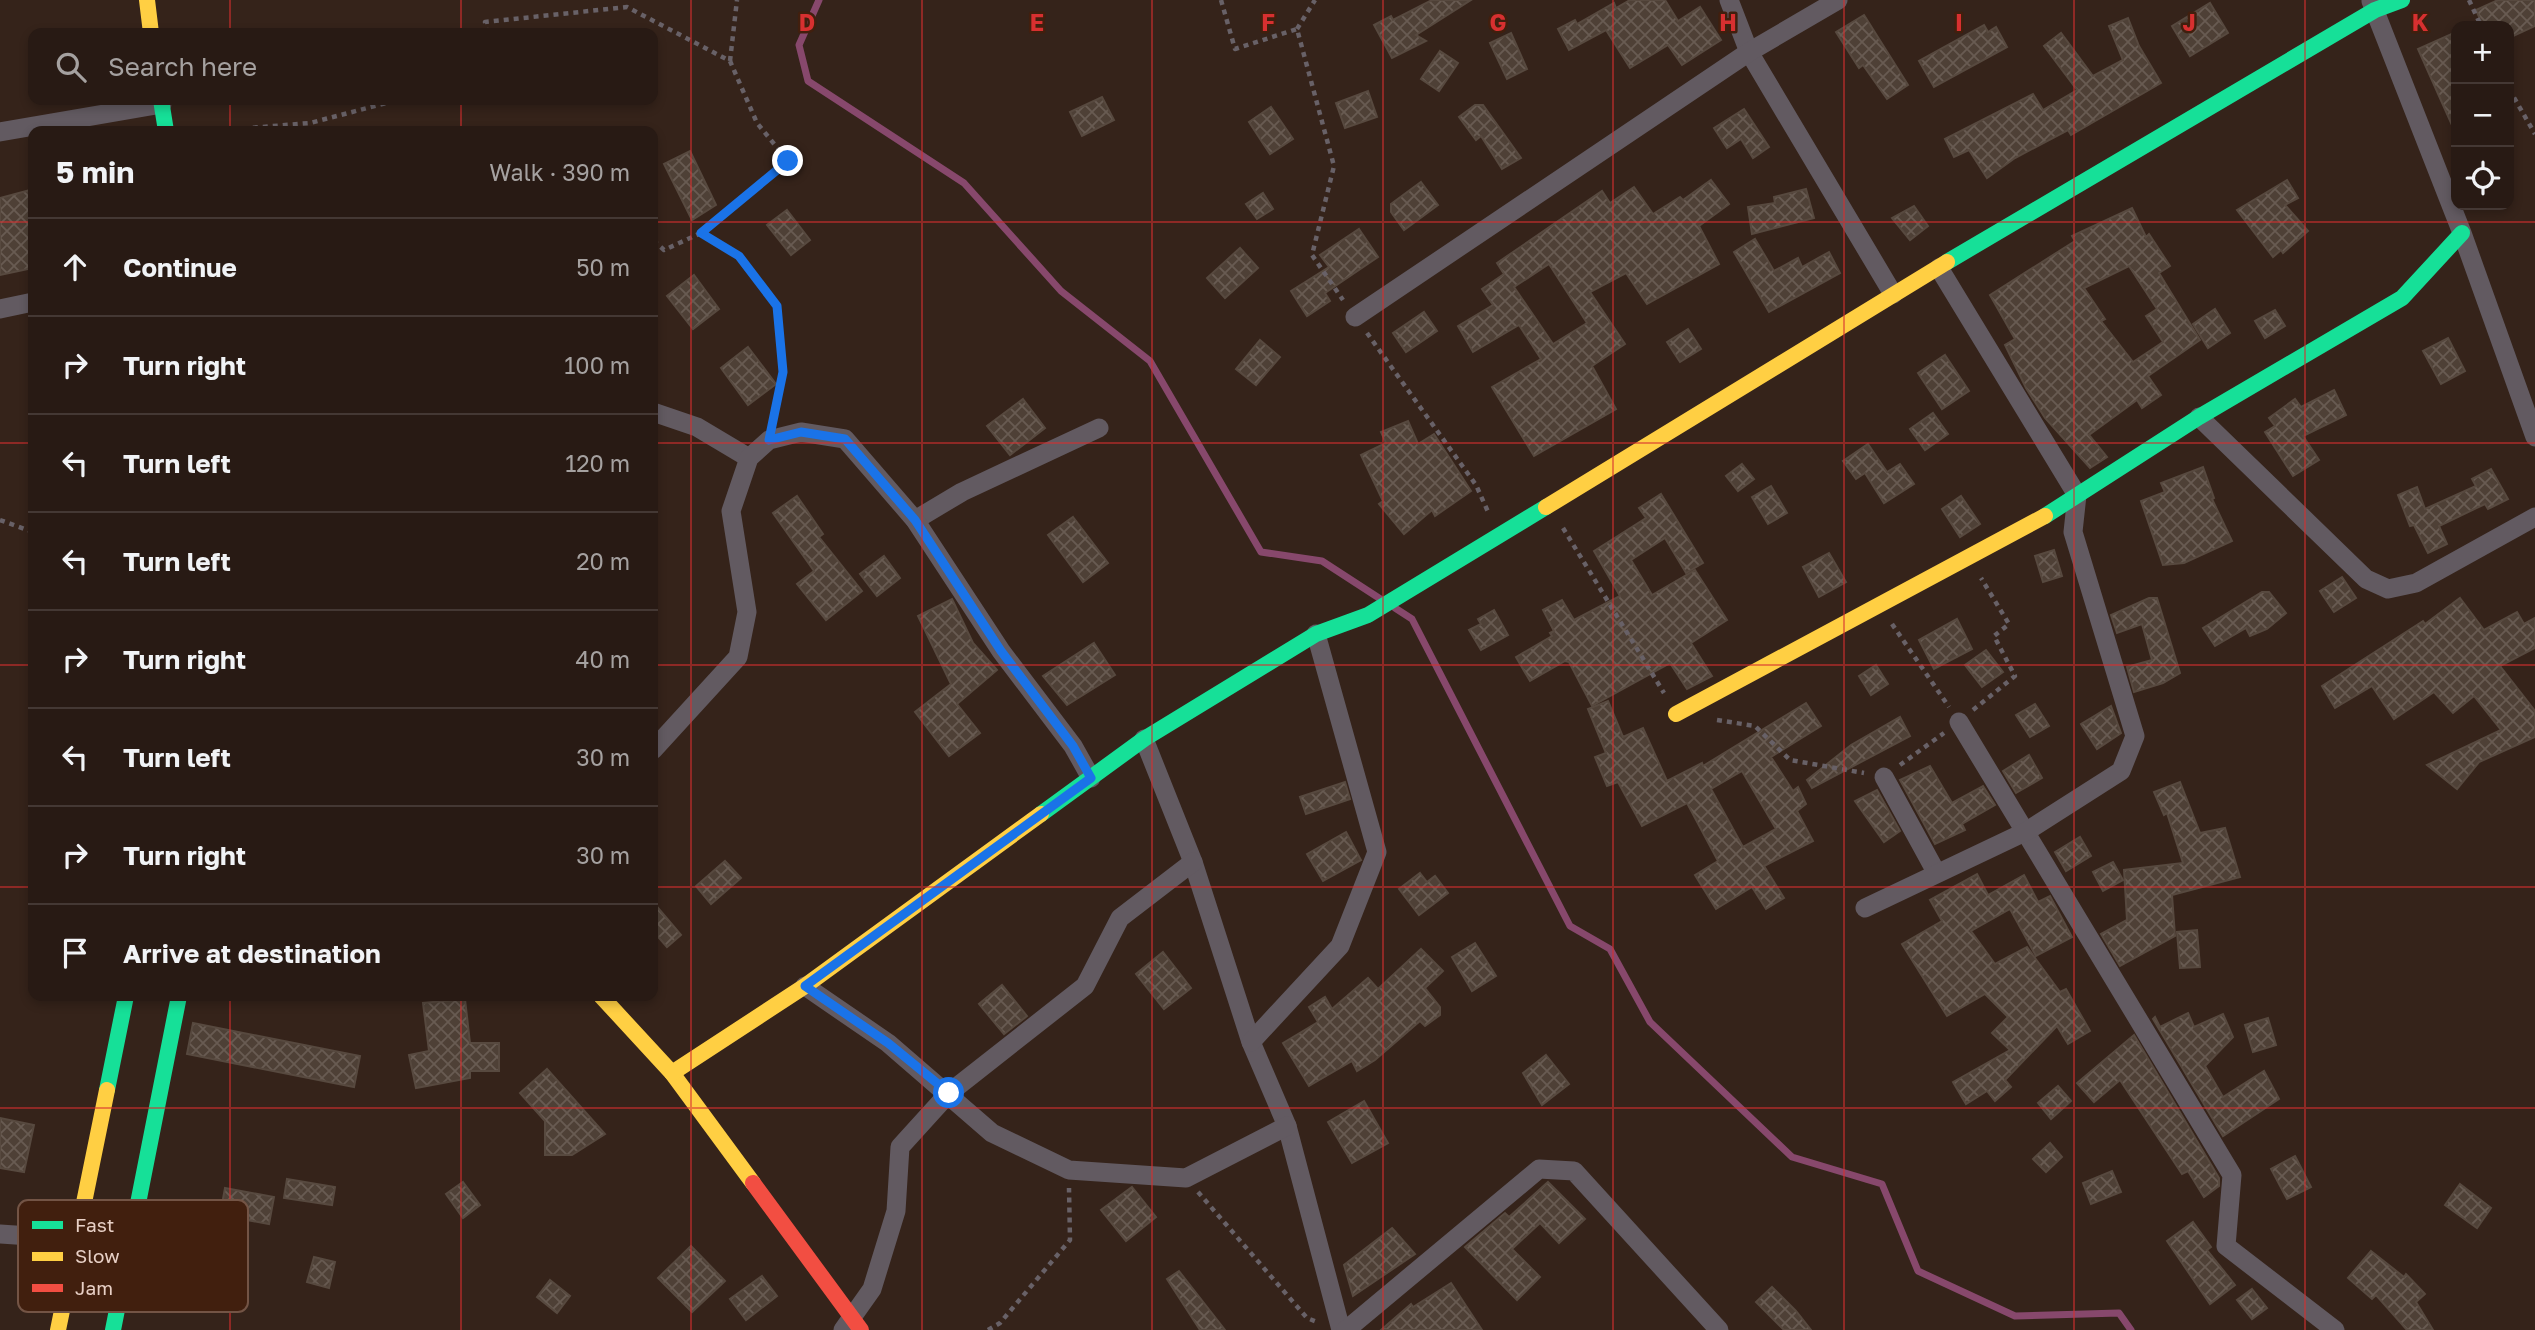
<!DOCTYPE html>
<html lang="en">
<head>
<meta charset="utf-8">
<style>
  :root { --surface:#281a14; --page:#30231d; --text:#f1f3f6; --muted:#a5a1a0; --line:#443834 }
  body { margin:0; font-family:"Golos Text",sans-serif; background:var(--page); color:var(--text) }
  .controls { position:absolute; right:21px; top:21px; display:grid; overflow:hidden; border-radius:14px; box-shadow:0 4px 10px #0003 }
  .controls button { width:63px; height:63px; display:grid; place-items:center; padding:0; border:0; border-bottom:2px solid var(--line); background:var(--surface); color:var(--text); font:35px sans-serif }
  .stop { position:absolute; width:21px; height:21px; margin:-16px; border:5px solid #1a73e8; border-radius:50%; background:#fff }
  .stop.end { background:#1a73e8; border-color:#fff; box-shadow:0 2px 7px #0008 }
  .list { margin:0; padding:0; list-style:none }
  h2 { display:flex; justify-content:space-between; align-items:center; height:91px; margin:0; padding:0 28px; font-size:30px }
  h2 small { font-size:23px; font-weight:400; color:var(--muted) }
  .list li { display:grid; grid-template-columns:46px 1fr auto; gap:21px; align-items:center; box-sizing:border-box; height:98px; padding:0 28px; border-top:2px solid var(--line) }
  .list b { display:block; font-size:26px; white-space:nowrap }
  .list em { font-size:23px; font-style:normal; color:var(--muted) }
  .icon { flex:none; width:38px; height:38px; fill:none; stroke:currentColor; stroke-width:2; stroke-linecap:round; stroke-linejoin:round }
  .map { position:relative; flex:none; width:2535px; height:1330px; overflow:hidden }
  .search { position:absolute; background:var(--surface); box-shadow:0 4px 10px #0003; left:28px; top:28px; width:630px; height:77px; display:flex; align-items:center; gap:18px; box-sizing:border-box; padding:0 24px; border-radius:14px; color:var(--muted); font-size:26px }
  .panel { position:absolute; background:var(--surface); box-shadow:0 4px 10px #0003; left:28px; top:126px; width:630px; height:875px; border-radius:14px }
  .map>svg:first-child { display:block }
</style>
</head>
<body>
<div class="map">
<svg width="2535" height="1330" viewBox="0 0 2535 1330">
  <defs>
    <pattern id="building-cross-hatch" width="8" height="8" patternUnits="userSpaceOnUse" patternTransform="scale(1.75)"><rect width="8" height="8" fill="#4e4036"/><path d="M0 0l8 8M0 8l8-8" fill="none" stroke="#685b52"/></pattern>
  </defs>
  <rect width="100%" height="100%" fill="#35231a"/>
  <g fill="none" stroke-linecap="round" stroke-linejoin="round">
    <g stroke="#87486c" stroke-width="7">
      <polyline points="819,0 799,45 808,81 964,183 1061,291 1150,361 1261,552 1322,561 1382,600"/>
      <polyline points="1395,608 1412,619 1570,926 1610,949 1650,1022 1792,1157 1882,1184 1918,1271 2015,1316 2119,1313 2131,1330"/>
    </g>
  </g>
  <g fill="url(#building-cross-hatch)" stroke="#57493f" stroke-width="2" fill-rule="evenodd">
    <polygon points="1432,0 1471,0 1416,35 1426,41 1392,58 1374,25 1391,16 1393,20"/>
    <polygon points="1630,0 1665,0 1678,21 1700,7 1721,40 1682,65 1668,45 1630,68 1606,30 1569,50 1558,29 1575,20 1577,24 1614,3 1616,8"/>
    <polygon points="2498,0 2535,0 2535,26 2509,38 2509,26 2483,26 2476,10"/>
    <polygon points="2210,3 2228,33 2190,56 2172,26"/>
    <polygon points="1864,15 1908,85 1887,99 1863,65 1859,68 1836,32"/>
    <polygon points="2128,18 2139,46 2161,83 2071,135 2068,130 2015,158 1987,178 1969,150 1954,157 1945,139 2033,94 2043,110 2077,90 2044,46 2061,33 2093,76 2123,60 2109,26"/>
    <polygon points="1984,25 1988,32 1996,27 2007,47 1934,87 1919,61"/>
    <polygon points="2456,32 2456,134 2418,49"/>
    <polygon points="1511,33 1527,69 1507,79 1490,43"/>
    <polygon points="1440,51 1458,63 1439,91 1421,79"/>
    <polygon points="1368,91 1377,117 1345,128 1336,103"/>
    <polygon points="1102,97 1114,120 1082,136 1070,112"/>
    <polygon points="1475,105 1483,105 1521,158 1502,169 1481,136 1476,140 1459,117"/>
    <polygon points="1271,107 1293,139 1270,154 1249,122"/>
    <polygon points="1744,109 1769,147 1753,158 1741,139 1727,148 1714,128"/>
    <polygon points="690,151 716,205 692,220 664,164"/>
    <path d="M 1711,180 L 1729,204 L 1699,226 L 1719,264 L 1647,304 L 1626,273 L 1590,292 L 1625,344 L 1592,366 L 1616,409 L 1534,456 L 1492,387 L 1541,359 L 1519,325 L 1473,352 L 1458,326 L 1493,305 L 1482,289 L 1504,274 L 1497,263 L 1602,191 L 1610,203 L 1634,187 L 1653,214 L 1680,197 L 1683,200 ZM 1549,264 L 1587,323 L 1553,344 L 1514,287 Z"/>
    <polygon points="2287,180 2298,198 2285,205 2308,231 2283,253 2281,250 2273,257 2237,210"/>
    <polygon points="1421,182 1438,205 1404,230 1391,212 1391,204"/>
    <polygon points="1806,189 1814,218 1752,234 1748,207 1775,203 1774,197"/>
    <polygon points="30,190 33,203 33,268 0,275 0,198"/>
    <polygon points="1263,193 1273,209 1257,219 1246,204"/>
    <polygon points="1914,206 1928,226 1910,240 1892,218"/>
    <path d="M 2132,208 L 2146,237 L 2149,234 L 2170,266 L 2159,273 L 2200,340 L 2148,376 L 2161,395 L 2142,408 L 2137,400 L 2089,435 L 2107,457 L 2090,468 L 2045,418 L 2026,388 L 2005,345 L 2015,339 L 1990,295 L 2075,241 L 2072,236 ZM 2129,266 L 2157,309 L 2146,316 L 2163,342 L 2133,362 L 2101,321 L 2105,319 L 2084,288 Z"/>
    <polygon points="787,210 810,240 791,255 767,225"/>
    <polygon points="1359,229 1378,257 1325,293 1330,301 1307,316 1291,291 1329,267 1320,255"/>
    <polygon points="1755,239 1774,271 1798,258 1802,267 1829,252 1840,273 1769,312 1734,252"/>
    <polygon points="1240,248 1258,268 1225,298 1207,278"/>
    <polygon points="694,275 719,309 693,329 667,296"/>
    <polygon points="2215,309 2230,333 2208,348 2193,324"/>
    <polygon points="2275,310 2285,326 2265,338 2255,321"/>
    <polygon points="1424,312 1437,331 1406,352 1393,333"/>
    <polygon points="1688,329 1701,349 1680,362 1667,342"/>
    <polygon points="2448,338 2465,371 2441,384 2423,351"/>
    <polygon points="1260,340 1280,357 1256,385 1236,369"/>
    <polygon points="748,347 776,384 748,405 721,368"/>
    <polygon points="1945,355 1969,391 1942,409 1918,373"/>
    <polygon points="2334,390 2346,415 2303,436 2319,460 2293,476 2265,432 2275,426 2269,418 2295,399 2301,407"/>
    <polygon points="1023,399 1045,428 1010,455 987,426"/>
    <polygon points="1933,413 1948,434 1925,450 1910,429"/>
    <polygon points="1408,421 1418,444 1434,434 1471,491 1435,516 1432,510 1404,534 1379,504 1383,501 1361,455 1386,443 1381,432"/>
    <polygon points="1868,444 1887,472 1900,464 1914,484 1884,503 1865,473 1856,479 1843,461"/>
    <polygon points="1742,464 1754,479 1738,491 1726,476"/>
    <polygon points="2203,467 2214,498 2212,499 2232,541 2184,563 2163,565 2141,501 2165,492 2161,483"/>
    <polygon points="2491,469 2508,499 2488,509 2485,504 2439,526 2447,544 2428,553 2414,525 2410,526 2398,495 2417,487 2425,509 2476,486 2472,479"/>
    <polygon points="1771,486 1787,513 1768,524 1752,497"/>
    <polygon points="1661,494 1703,563 1686,573 1665,538 1631,560 1652,595 1695,570 1727,620 1691,643 1712,676 1687,689 1670,663 1592,706 1569,662 1565,661 1530,681 1516,657 1552,636 1550,633 1554,631 1543,610 1562,600 1574,620 1620,596 1594,551 1646,518 1639,508"/>
    <polygon points="797,496 823,534 819,537 862,591 826,620 797,584 814,571 773,513"/>
    <polygon points="1961,496 1980,524 1960,537 1942,509"/>
    <polygon points="1073,517 1108,563 1083,582 1048,535"/>
    <polygon points="2054,550 2062,576 2043,582 2035,556"/>
    <polygon points="1829,553 1846,582 1819,597 1803,567"/>
    <polygon points="884,556 900,578 877,596 860,574"/>
    <polygon points="2342,577 2356,598 2334,612 2320,591"/>
    <polygon points="2262,592 2269,592 2286,613 2267,629 2250,636 2246,628 2215,646 2203,628"/>
    <polygon points="2149,598 2157,598 2180,673 2163,683 2134,692 2127,667 2152,660 2142,624 2117,633 2111,615"/>
    <polygon points="2460,598 2484,630 2517,612 2524,624 2535,618 2535,648 2500,666 2535,711 2535,737 2479,762 2457,789 2427,765 2501,730 2474,696 2453,713 2434,692 2394,719 2372,686 2335,708 2322,686 2423,621 2425,624"/>
    <polygon points="952,599 973,643 997,670 957,704 980,733 949,756 915,712 951,684 918,616"/>
    <polygon points="1494,610 1508,635 1481,650 1469,630 1481,624 1478,619"/>
    <polygon points="1957,619 1972,649 1934,669 1919,640"/>
    <polygon points="1094,643 1115,675 1067,705 1043,676"/>
    <polygon points="1986,650 2003,672 1982,687 1965,665"/>
    <polygon points="1876,665 1888,684 1871,695 1859,676"/>
    <path d="M 1608,701 L 1623,737 L 1643,728 L 1667,781 L 1702,763 L 1703,766 L 1806,703 L 1821,726 L 1771,757 L 1793,791 L 1798,787 L 1806,804 L 1797,811 L 1813,841 L 1764,866 L 1784,898 L 1766,909 L 1752,887 L 1716,909 L 1695,875 L 1718,861 L 1687,803 L 1642,826 L 1618,782 L 1607,786 L 1595,757 L 1606,753 L 1588,709 ZM 1742,771 L 1776,829 L 1743,847 L 1711,789 Z"/>
    <polygon points="2035,704 2049,726 2030,737 2016,715"/>
    <polygon points="2111,706 2121,733 2097,749 2081,724"/>
    <polygon points="1900,717 1910,736 1812,788 1807,780 1851,745"/>
    <polygon points="2029,755 2042,778 2016,793 2003,771"/>
    <polygon points="1930,766 1952,803 1983,786 1995,805 1962,824 1965,830 1935,844 1900,780"/>
    <polygon points="1345,782 1350,799 1306,814 1300,797"/>
    <polygon points="2180,782 2200,833 2225,828 2240,877 2172,895 2175,936 2120,966 2101,934 2127,920 2124,870 2183,863 2167,813 2164,815 2154,792"/>
    <polygon points="1877,790 1900,831 1884,842 1855,801"/>
    <polygon points="1346,832 1361,860 1323,881 1307,854"/>
    <polygon points="2080,837 2091,856 2066,871 2055,852"/>
    <polygon points="725,861 741,878 711,904 696,886"/>
    <polygon points="2113,862 2123,880 2103,891 2093,872"/>
    <polygon points="1420,873 1427,882 1435,876 1448,893 1419,915 1399,889"/>
    <polygon points="1977,874 1988,895 2024,875 2038,902 2050,896 2072,937 2036,956 2010,909 1971,931 1995,964 2027,947 2060,992 2066,989 2090,1031 2068,1044 2057,1026 2005,1080 2011,1087 1995,1101 1987,1091 1966,1104 1953,1082 2010,1050 1992,1033 2008,1017 1985,994 1947,1016 1902,944 1942,921 1930,900"/>
    <polygon points="653,902 681,935 667,947 653,931"/>
    <polygon points="2197,930 2200,967 2180,968 2177,932"/>
    <polygon points="1475,943 1496,976 1472,991 1452,957"/>
    <polygon points="1421,949 1443,971 1425,988 1440,1007 1440,1015 1425,1026 1420,1021 1375,1060 1357,1071 1352,1061 1309,1086 1283,1043 1318,1022 1309,1007 1325,997 1332,1009 1368,978 1378,989"/>
    <polygon points="1163,952 1191,988 1164,1009 1136,974"/>
    <polygon points="1002,985 1027,1016 1004,1034 979,1004"/>
    <polygon points="465,999 470,1043 499,1043 499,1071 470,1071 470,1078 416,1088 409,1055 429,1051 423,1003"/>
    <polygon points="2188,1013 2194,1027 2223,1014 2233,1037 2205,1066 2223,1097 2264,1071 2279,1099 2223,1136 2153,1019 2155,1017 2160,1027"/>
    <polygon points="2268,1018 2276,1045 2253,1052 2245,1025"/>
    <polygon points="193,1023 360,1056 354,1087 187,1054"/>
    <polygon points="2134,1035 2219,1178 2219,1186 2204,1197 2188,1171 2182,1174 2120,1080 2094,1102 2077,1083"/>
    <polygon points="1546,1055 1569,1084 1542,1105 1523,1073"/>
    <polygon points="547,1069 605,1134 572,1155 545,1155 545,1121 520,1093"/>
    <polygon points="2058,1086 2071,1101 2051,1119 2038,1103"/>
    <polygon points="1364,1101 1388,1143 1352,1163 1328,1122"/>
    <polygon points="0,1118 34,1125 24,1172 0,1168"/>
    <polygon points="2050,1143 2062,1157 2046,1172 2033,1159"/>
    <polygon points="2295,1156 2311,1187 2287,1199 2271,1169"/>
    <polygon points="2112,1171 2121,1192 2091,1204 2083,1183"/>
    <polygon points="287,1179 335,1187 332,1205 284,1198"/>
    <polygon points="463,1182 480,1205 463,1218 446,1194"/>
    <polygon points="1548,1182 1585,1219 1559,1243 1540,1223 1512,1249 1540,1277 1517,1300 1465,1247 1505,1213 1509,1217"/>
    <polygon points="2460,1184 2491,1208 2477,1228 2445,1205"/>
    <polygon points="1132,1187 1156,1217 1126,1241 1101,1210"/>
    <polygon points="225,1188 274,1197 269,1224 220,1215"/>
    <polygon points="2193,1222 2211,1247 2207,1250 2235,1285 2210,1304 2167,1241"/>
    <polygon points="1392,1228 1415,1254 1353,1296 1344,1265"/>
    <polygon points="691,1246 725,1281 692,1312 658,1278"/>
    <polygon points="2371,1251 2404,1277 2406,1274 2425,1294 2416,1302 2433,1330 2407,1330 2376,1295 2372,1299 2348,1278"/>
    <polygon points="314,1257 335,1262 329,1288 307,1282"/>
    <polygon points="1179,1271 1225,1330 1200,1330 1167,1279"/>
    <polygon points="762,1276 777,1296 746,1320 730,1299"/>
    <polygon points="550,1280 570,1296 557,1313 537,1297"/>
    <polygon points="1451,1283 1482,1330 1381,1330 1411,1304 1413,1307"/>
    <polygon points="1772,1287 1796,1311 1811,1330 1784,1330 1756,1302"/>
    <polygon points="2252,1289 2267,1308 2252,1319 2237,1300"/>
  </g>
  <g fill="none" stroke-linecap="round" stroke-linejoin="round">
    <g stroke="#686167" stroke-width="4.5" stroke-dasharray="5 5" stroke-linecap="butt">
      <polyline points="1221,0 1235,49 1297,29 1334,166 1312,255 1343,300"/>
      <polyline points="2469,0 2481,26"/>
      <polyline points="1297,29 1315,0"/>
      <polyline points="487,33 485,22 627,7 730,61 757,123 788,161 701,233 664,250 653,240"/>
      <polyline points="730,61 737,0"/>
      <polyline points="2509,89 2535,134"/>
      <polyline points="213,131 310,123 398,100"/>
      <polyline points="701,233 739,256 777,306 784,372 774,417"/>
      <polyline points="1367,333 1476,485 1489,514"/>
      <polyline points="0,520 33,532"/>
      <polyline points="1563,528 1664,693"/>
      <polyline points="1892,624 1949,707"/>
      <polyline points="1973,710 2015,676 1994,636 2009,624 1981,578"/>
      <polyline points="1717,720 1755,726 1790,760 1864,773"/>
      <polyline points="1900,765 1944,733"/>
      <polyline points="1198,1192 1307,1318 1317,1322"/>
      <polyline points="988,1330 1000,1323 1070,1240 1069,1188"/>
    </g>
    <g stroke="#625a61" stroke-width="19">
      <polyline points="1729,0 1749,52 1893,294"/>
      <polyline points="2371,1 2462,233 2535,437"/>
      <polyline points="0,132 162,104"/>
      <polyline points="0,309 33,302"/>
      <polyline points="1355,317 1749,52 1838,0"/>
      <polyline points="653,412 697,427 749,458"/>
      <polyline points="2199,417 2366,579 2388,589 2416,583 2535,517"/>
      <polyline points="915,520 962,492 1099,428"/>
      <polyline points="1959,722 2232,1175 2226,1246 2335,1330"/>
      <polyline points="1144,739 1193,862 1251,1042 1287,1126 1341,1330"/>
      <polyline points="653,750 738,657 747,612 731,511 749,458 769,440 801,432 845,439 915,520 1001,651 1073,746 1091,778"/>
      <polyline points="1884,777 1936,872"/>
      <polyline points="1865,908 2027,831 2121,771 2135,736 2073,532 2077,495 1939,268"/>
      <polyline points="805,986 888,1043 992,1133 1069,1170 1186,1178 1287,1126"/>
      <polyline points="1251,1042 1340,946 1377,852 1316,634"/>
      <polyline points="0,1234 75,1239 130,1238"/>
      <polyline points="843,1330 872,1289 896,1211 900,1147 949,1093 1085,986 1120,918 1193,862"/>
      <polyline points="1346,1330 1539,1169 1574,1171 1719,1330"/>
    </g>
    <g stroke="#16e098" stroke-width="16">
      <polyline points="161,100 166,131"/>
      <polyline points="1947,262 2375,10 2402,0"/>
      <polyline points="2045,516 2199,417 2402,298 2462,233"/>
      <polyline points="1041,814 1144,739 1316,634 1368,615 1546,507"/>
      <polyline points="107,1090 126,996"/>
      <polyline points="113,1330 179,996"/>
    </g>
    <g stroke="#ffcf43" stroke-width="16">
      <polyline points="147,0 151,33"/>
      <polyline points="1546,507 1947,262"/>
      <polyline points="1676,714 2045,516"/>
      <polyline points="601,996 672,1073 753,1183"/>
      <polyline points="672,1073 805,986 1041,814"/>
      <polyline points="58,1330 107,1090"/>
    </g>
    <polyline stroke="#f24e42" stroke-width="16" points="753,1183 861,1330"/>
  </g>
  <g fill="none" stroke-linecap="round" stroke-linejoin="round">
    <polyline stroke="#1a73e8" stroke-width="9" points="788,161 701,233 739,256 777,306 783,372 769,440 801,432 845,439 915,520 1001,651 1073,746 1091,778 805,986 888,1043 949,1093"/>
  </g>
  <path fill="none" stroke="#d73030" stroke-width="2" stroke-opacity="0.55" d="M 230,0 L 230,33M 461,0 L 461,33M 691,0 L 691,1330M 922,0 L 922,1330M 1152,0 L 1152,1330M 1383,0 L 1383,1330M 1613,0 L 1613,1330M 1844,0 L 1844,1330M 2074,0 L 2074,1330M 2305,0 L 2305,1330M 230,100 L 230,131M 461,100 L 461,131M 0,222 L 33,222M 653,222 L 2535,222M 0,443 L 33,443M 653,443 L 2535,443M 0,665 L 33,665M 653,665 L 2535,665M 0,887 L 33,887M 653,887 L 2535,887M 230,996 L 230,1330M 461,996 L 461,1330M 0,1108 L 2535,1108"/>
  <rect x="18" y="1200" width="230" height="112" rx="10" fill="#411f0e" stroke="#735445" stroke-width="2"/>
  <rect x="32" y="1221" width="31" height="8" fill="#16e098"/>
  <rect x="32" y="1252" width="31" height="9" fill="#ffcf43"/>
  <rect x="32" y="1284" width="31" height="8" fill="#f24e42"/>
  <g font-size="19" fill="#e8d0c6">
    <text x="75" y="1232">Fast</text>
    <text x="75" y="1263">Slow</text>
    <text x="75" y="1295">Jam</text>
  </g>
  <g font-size="23" text-anchor="middle" font-weight="bold" fill="#d73030" stroke="#411f0e" stroke-width="5" stroke-linejoin="round" paint-order="stroke">
    <text x="807" y="31">D</text>
    <text x="1037" y="31">E</text>
    <text x="1268" y="31">F</text>
    <text x="1498" y="31">G</text>
    <text x="1728" y="31">H</text>
    <text x="1959" y="31">I</text>
    <text x="2189" y="31">J</text>
    <text x="2420" y="31">K</text>
  </g>
</svg>
<div class="controls">
<button>+</button>
<button>−</button>
<button><svg class="icon" aria-label="locate" viewBox="0 0 24 24"><circle cx="12" cy="12" r="6"/><path d="M12 2v4M12 18v4M2 12h4M18 12h4"/></svg></button>
</div>
<div class="stop" style="left:949px;top:1093px"></div>
<div class="stop end" style="left:788px;top:161px"></div>
<div class="search"><svg class="icon" aria-label="search" viewBox="0 0 24 24"><circle cx="10" cy="10" r="6"/><path d="M15 15l6 6"/></svg>Search here</div>
<section class="panel">
<h2>5 min<small>Walk · 390 m</small></h2>
<ul class="list">
<li><svg class="icon" aria-label="ahead" viewBox="0 0 24 24"><path d="M12 20V5M6 11l6-6 6 6"/></svg><div><b>Continue</b></div><em>50 m</em></li>
<li><svg class="icon" aria-label="right" viewBox="0 0 24 24"><path d="M7 20v-9h11M14 6l5 5-5 5"/></svg><div><b>Turn right</b></div><em>100 m</em></li>
<li><svg class="icon" aria-label="left" viewBox="0 0 24 24"><path d="M17 20v-9H6M10 6l-5 5 5 5"/></svg><div><b>Turn left</b></div><em>120 m</em></li>
<li><svg class="icon" aria-label="left" viewBox="0 0 24 24"><path d="M17 20v-9H6M10 6l-5 5 5 5"/></svg><div><b>Turn left</b></div><em>20 m</em></li>
<li><svg class="icon" aria-label="right" viewBox="0 0 24 24"><path d="M7 20v-9h11M14 6l5 5-5 5"/></svg><div><b>Turn right</b></div><em>40 m</em></li>
<li><svg class="icon" aria-label="left" viewBox="0 0 24 24"><path d="M17 20v-9H6M10 6l-5 5 5 5"/></svg><div><b>Turn left</b></div><em>30 m</em></li>
<li><svg class="icon" aria-label="right" viewBox="0 0 24 24"><path d="M7 20v-9h11M14 6l5 5-5 5"/></svg><div><b>Turn right</b></div><em>30 m</em></li>
<li><svg class="icon" aria-label="arrive" viewBox="0 0 24 24"><path d="M6 21V4h12l-3 4 3 4H6"/></svg><div><b>Arrive at destination</b></div></li>
</ul>
</section>
</div>
</body>
</html>
